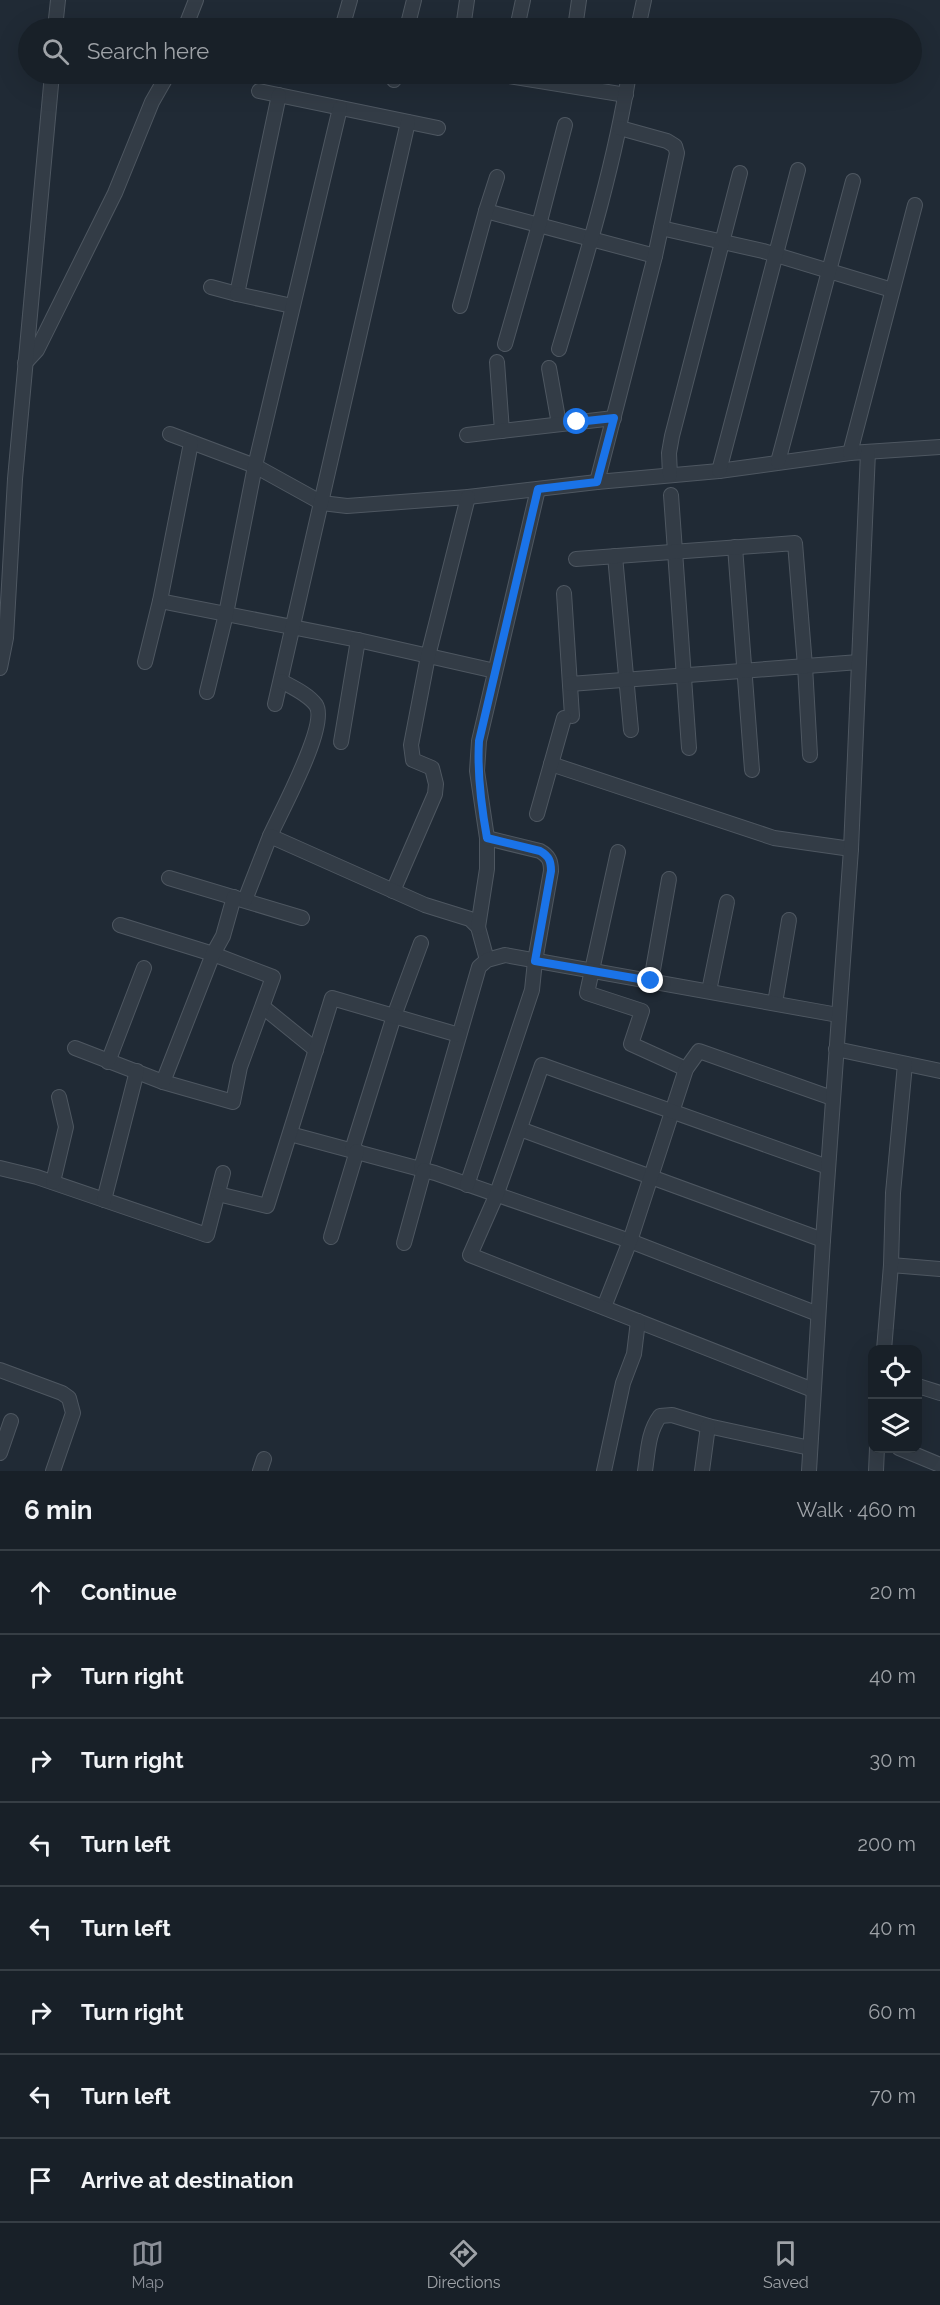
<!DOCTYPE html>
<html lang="en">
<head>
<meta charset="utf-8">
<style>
  :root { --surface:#182028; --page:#212830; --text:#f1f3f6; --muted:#9fa3a8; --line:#363e45; --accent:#8c9099 }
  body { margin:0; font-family:Raleway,sans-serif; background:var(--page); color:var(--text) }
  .controls { position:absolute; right:18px; bottom:18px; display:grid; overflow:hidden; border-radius:12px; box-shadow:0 6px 24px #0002 }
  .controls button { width:54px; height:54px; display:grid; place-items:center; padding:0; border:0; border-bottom:2px solid var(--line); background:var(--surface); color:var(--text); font:30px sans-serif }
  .stop { position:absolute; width:18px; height:18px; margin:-14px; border:4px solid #1a73e8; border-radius:50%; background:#fff }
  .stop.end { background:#1a73e8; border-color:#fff; box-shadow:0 2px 6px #0008 }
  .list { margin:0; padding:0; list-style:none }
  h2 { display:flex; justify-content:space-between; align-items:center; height:78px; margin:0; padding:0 24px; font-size:26px }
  h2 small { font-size:20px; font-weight:400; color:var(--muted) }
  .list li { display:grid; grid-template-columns:39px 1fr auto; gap:18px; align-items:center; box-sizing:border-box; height:84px; padding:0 24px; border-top:2px solid var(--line) }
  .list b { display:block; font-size:22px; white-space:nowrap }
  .list em { font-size:20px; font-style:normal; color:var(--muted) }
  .icon { flex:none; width:33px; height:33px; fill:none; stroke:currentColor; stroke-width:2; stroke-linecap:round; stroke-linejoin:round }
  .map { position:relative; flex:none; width:940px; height:1471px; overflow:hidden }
  .search { position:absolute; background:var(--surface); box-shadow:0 6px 24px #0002; left:18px; right:18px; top:18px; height:66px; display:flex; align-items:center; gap:15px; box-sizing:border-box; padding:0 21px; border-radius:33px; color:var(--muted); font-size:22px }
  .sheet { height:750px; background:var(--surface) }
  nav { display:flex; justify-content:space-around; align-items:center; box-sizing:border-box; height:84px; border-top:2px solid var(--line); background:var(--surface); font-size:16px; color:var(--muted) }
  nav a { display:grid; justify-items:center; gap:3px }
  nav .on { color:var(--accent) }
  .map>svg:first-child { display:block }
</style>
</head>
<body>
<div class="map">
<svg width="940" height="1471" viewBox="0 0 940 1471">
  <rect width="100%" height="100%" fill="#202a35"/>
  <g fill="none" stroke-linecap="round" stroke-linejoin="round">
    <g stroke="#4e5761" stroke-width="16">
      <g id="street">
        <polyline points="55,28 58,0"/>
        <polyline points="185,28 196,0"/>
        <polyline points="342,28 350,0"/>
        <polyline points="407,28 414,0"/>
        <polyline points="463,28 467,0"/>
        <polyline points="517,28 523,0"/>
        <polyline points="575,28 579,0"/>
        <polyline points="638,28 644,0"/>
        <polyline points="497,74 626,95"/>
        <polyline points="394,80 395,74"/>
        <polyline points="259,91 438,128"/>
        <polyline points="486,211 655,256"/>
        <polyline points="661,228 763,251 892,290"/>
        <polyline points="211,287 237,294 279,95"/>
        <polyline points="237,294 292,306"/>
        <polyline points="460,306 486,211 497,177"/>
        <polyline points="505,344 539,225 565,125"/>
        <path d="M 559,349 C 586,258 614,167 629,74"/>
        <polyline points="497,362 502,431"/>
        <polyline points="25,363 37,350 41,342 115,193 152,102 168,74"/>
        <polyline points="549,368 559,424"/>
        <polyline points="170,434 255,466 322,503 347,506 468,497 597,482 719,471 850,453 940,447"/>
        <polyline points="467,435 614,418"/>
        <polyline points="850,453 915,205"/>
        <polyline points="778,462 853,181"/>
        <polyline points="719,471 798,170"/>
        <polyline points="670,475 669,453 672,436 740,173"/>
        <polyline points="597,482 655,256 677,153 675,146 667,141 620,128"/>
        <polyline points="671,495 689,748"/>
        <polyline points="735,547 752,770"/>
        <polyline points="615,556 631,730"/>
        <polyline points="576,559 795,543 805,666 810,755"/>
        <polyline points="564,593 572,716"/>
        <polyline points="160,601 358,640 495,671"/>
        <polyline points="145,662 160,601 191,443"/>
        <polyline points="0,668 6,638 15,479 52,74"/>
        <polyline points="570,684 859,662"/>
        <polyline points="207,692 226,614 255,466 340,108"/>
        <polyline points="275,704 408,122"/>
        <polyline points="341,742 358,640"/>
        <polyline points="551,764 774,838 851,849"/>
        <polyline points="537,814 564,718"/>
        <path d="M 270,836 C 280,813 329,725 316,705 C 308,694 292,687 281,681"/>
        <polyline points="618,852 587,993 642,1011 631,1044 686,1069"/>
        <polyline points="169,878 302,918"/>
        <polyline points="393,891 435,794 436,784 432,768 413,760 411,745 428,656 468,497"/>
        <polyline points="245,900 270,836 425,905 470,919 478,927 487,960"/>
        <polyline points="478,927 487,869 487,838 477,771 479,741 538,489"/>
        <polyline points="651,981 669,879"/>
        <polyline points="709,991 727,902"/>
        <polyline points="775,1003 789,920"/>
        <polyline points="263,1007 316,1050"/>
        <polyline points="75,1048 163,1082 233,1102 240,1067 273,977 213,954 120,925"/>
        <polyline points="836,1049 940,1071"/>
        <polyline points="108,1062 144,968"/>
        <polyline points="163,1082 213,954 223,936 234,897"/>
        <polyline points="520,1129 823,1240"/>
        <polyline points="290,1134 435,1173 630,1241 818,1314"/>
        <polyline points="352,1150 394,1016 421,943"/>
        <polyline points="0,1168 37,1177 207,1235 223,1173"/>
        <polyline points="421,1168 479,967 487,960 505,955 838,1015"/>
        <polyline points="53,1182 66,1127 59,1097"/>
        <path d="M 467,1185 L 532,990 L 535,961 L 551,871 C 551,861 549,856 540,851 L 487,838"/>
        <polyline points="218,1194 267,1206 332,998 459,1035"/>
        <polyline points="104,1200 137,1071"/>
        <polyline points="331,1237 357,1151"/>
        <polyline points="404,1243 424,1170"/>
        <polyline points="891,1265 940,1269"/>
        <polyline points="604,1307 630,1241 686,1069 699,1051 832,1098"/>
        <polyline points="884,1350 891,1265 893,1193 905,1064"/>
        <polyline points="0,1370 62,1393 69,1398 73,1413 53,1471"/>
        <polyline points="918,1386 940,1393"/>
        <polyline points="813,1390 470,1255 496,1196 542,1065 828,1167"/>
        <polyline points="899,1448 940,1465"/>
        <polyline points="0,1453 11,1421"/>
        <polyline points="260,1471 264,1459"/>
        <polyline points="604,1471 623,1383 634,1354 638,1321"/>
        <path d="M 645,1471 C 648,1452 648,1432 660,1416 L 672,1415 L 708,1426 L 810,1448"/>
        <polyline points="702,1471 708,1426"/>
        <polyline points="809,1471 823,1240 851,849 868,452"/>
        <polyline points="876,1471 877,1448"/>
      </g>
    </g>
    <use href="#street" stroke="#333c46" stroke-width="14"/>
  </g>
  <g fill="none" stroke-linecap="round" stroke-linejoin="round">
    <path stroke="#1a73e8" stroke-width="8" d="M 577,422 L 614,418 L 597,482 L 538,489 L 479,741 C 477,774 481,805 487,838 L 540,851 C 549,856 551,861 551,871 L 535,961 L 651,981"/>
  </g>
</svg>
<div class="controls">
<button><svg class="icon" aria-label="locate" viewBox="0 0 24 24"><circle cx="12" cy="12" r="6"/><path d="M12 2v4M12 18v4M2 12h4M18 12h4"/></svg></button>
<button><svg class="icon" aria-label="layers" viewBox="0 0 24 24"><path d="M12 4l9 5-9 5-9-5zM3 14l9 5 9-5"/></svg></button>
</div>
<div class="stop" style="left:577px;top:422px"></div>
<div class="stop end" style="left:651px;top:981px"></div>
<div class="search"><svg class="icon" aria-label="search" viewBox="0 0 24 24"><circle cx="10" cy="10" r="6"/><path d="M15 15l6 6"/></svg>Search here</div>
</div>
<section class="sheet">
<h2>6 min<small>Walk · 460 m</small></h2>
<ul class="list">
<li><svg class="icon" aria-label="ahead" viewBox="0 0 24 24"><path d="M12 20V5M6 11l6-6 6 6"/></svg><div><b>Continue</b></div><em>20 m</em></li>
<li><svg class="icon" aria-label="right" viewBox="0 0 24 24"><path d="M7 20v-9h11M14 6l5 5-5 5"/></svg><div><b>Turn right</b></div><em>40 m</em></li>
<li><svg class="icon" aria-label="right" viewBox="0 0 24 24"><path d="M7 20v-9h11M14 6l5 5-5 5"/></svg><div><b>Turn right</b></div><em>30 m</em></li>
<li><svg class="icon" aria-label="left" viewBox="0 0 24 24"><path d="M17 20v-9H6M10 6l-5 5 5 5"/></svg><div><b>Turn left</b></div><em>200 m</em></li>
<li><svg class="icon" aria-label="left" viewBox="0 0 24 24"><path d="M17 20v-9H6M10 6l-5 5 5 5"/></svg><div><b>Turn left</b></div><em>40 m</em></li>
<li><svg class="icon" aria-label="right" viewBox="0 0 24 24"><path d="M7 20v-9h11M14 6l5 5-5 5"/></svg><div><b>Turn right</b></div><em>60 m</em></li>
<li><svg class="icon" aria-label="left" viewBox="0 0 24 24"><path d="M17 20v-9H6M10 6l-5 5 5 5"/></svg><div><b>Turn left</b></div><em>70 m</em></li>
<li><svg class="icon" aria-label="arrive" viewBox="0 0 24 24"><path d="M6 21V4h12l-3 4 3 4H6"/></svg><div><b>Arrive at destination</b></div></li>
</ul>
</section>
<nav>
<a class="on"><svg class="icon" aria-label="map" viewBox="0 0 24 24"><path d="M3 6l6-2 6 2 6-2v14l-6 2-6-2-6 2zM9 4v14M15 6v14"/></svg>Map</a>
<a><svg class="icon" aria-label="directions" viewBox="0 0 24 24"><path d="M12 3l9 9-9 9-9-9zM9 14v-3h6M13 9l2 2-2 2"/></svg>Directions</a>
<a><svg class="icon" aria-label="saved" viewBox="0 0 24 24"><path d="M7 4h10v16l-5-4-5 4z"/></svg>Saved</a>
</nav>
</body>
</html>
